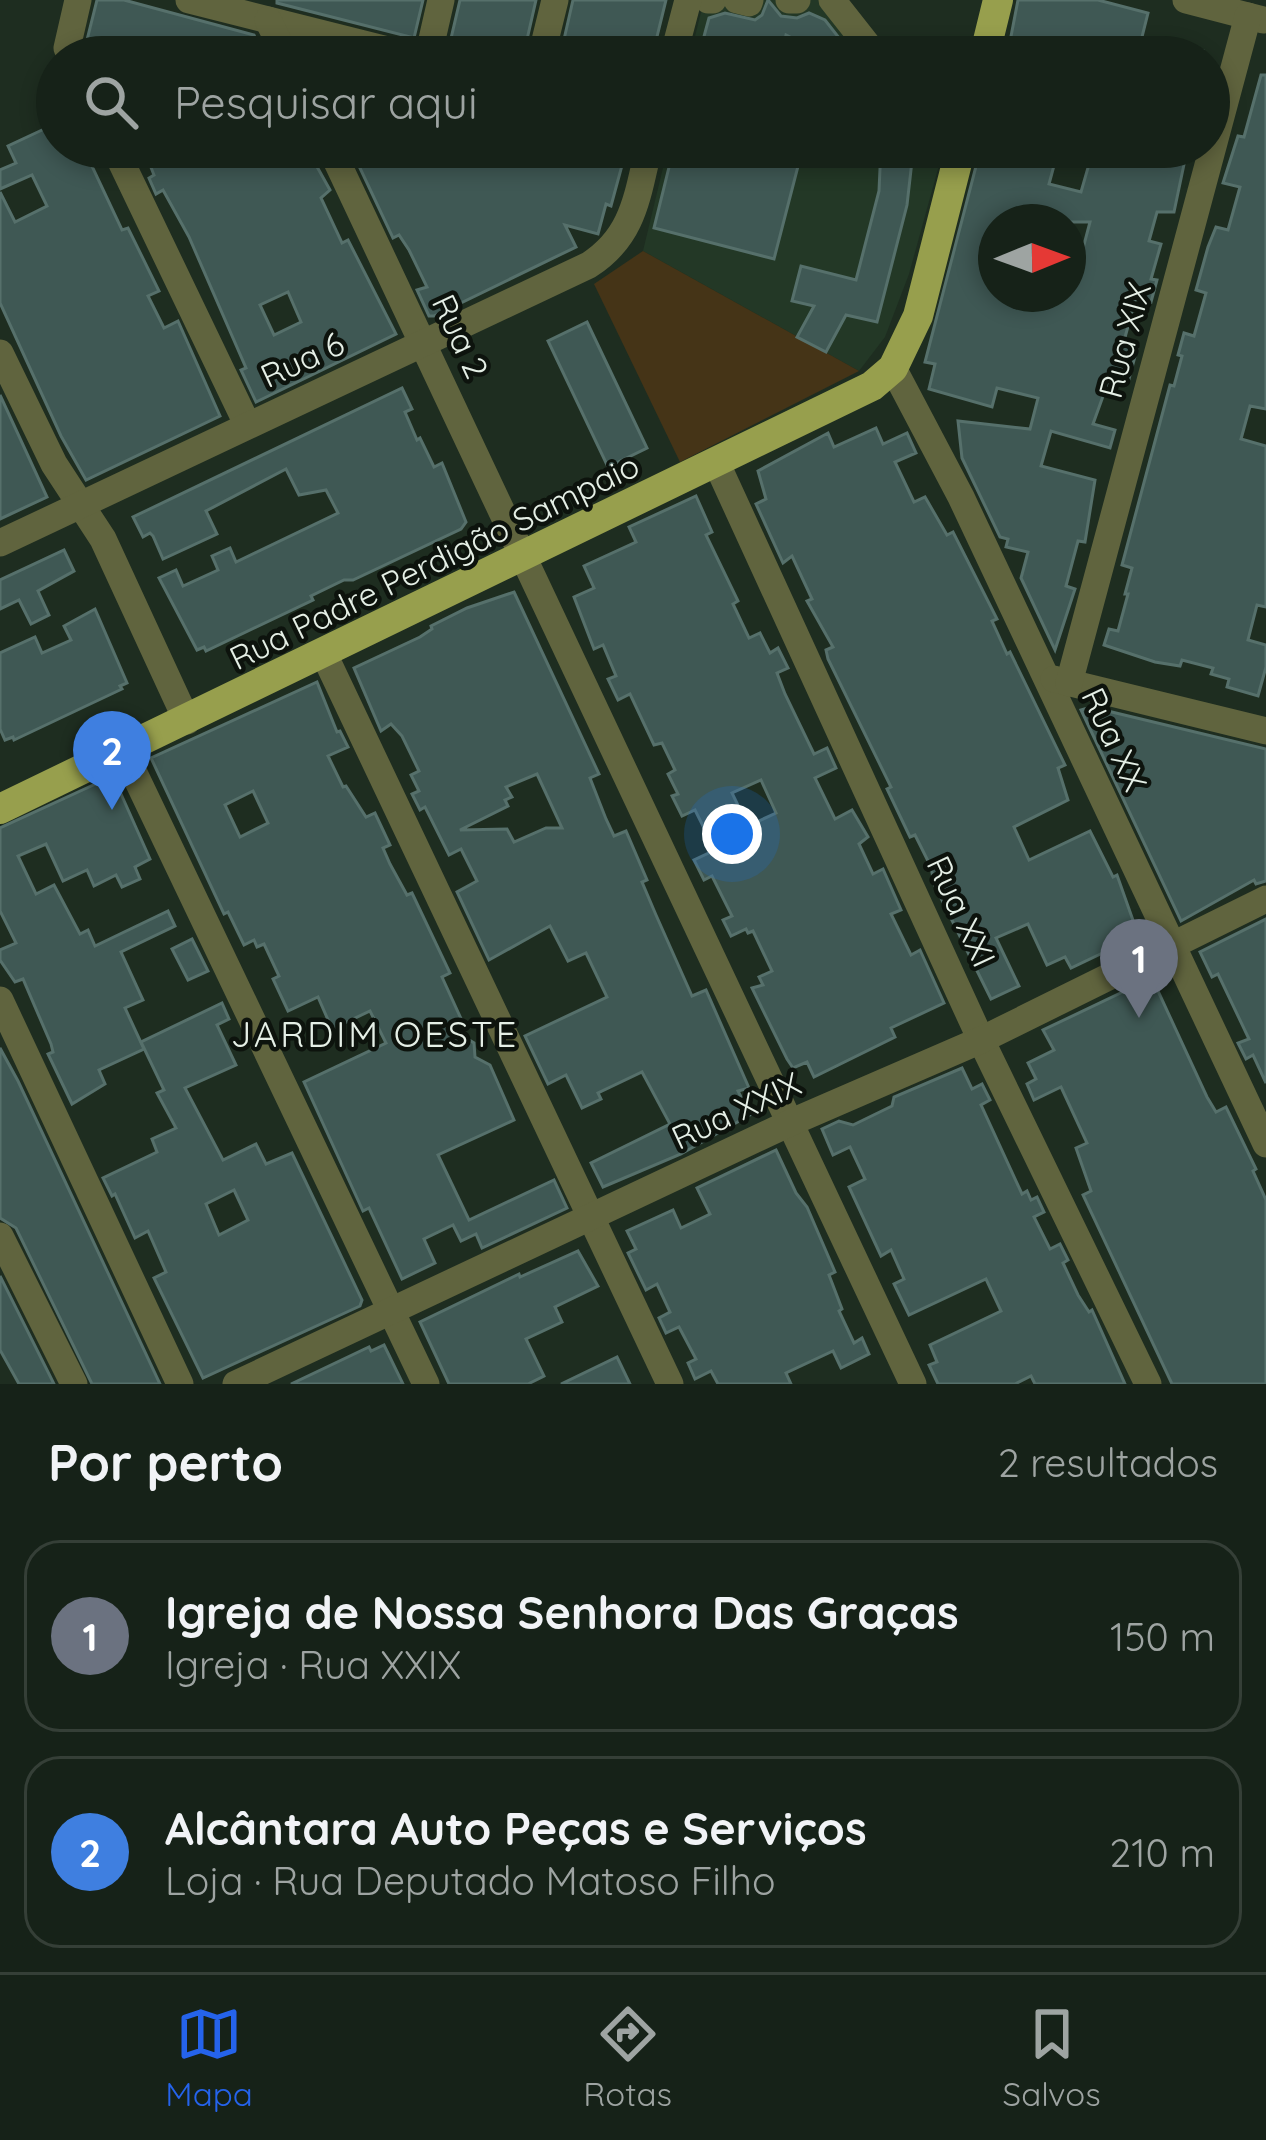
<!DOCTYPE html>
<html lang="pt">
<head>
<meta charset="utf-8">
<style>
  :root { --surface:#162218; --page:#232f25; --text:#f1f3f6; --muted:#9ea4a2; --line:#353f37; --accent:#2563eb }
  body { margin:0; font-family:Quicksand,sans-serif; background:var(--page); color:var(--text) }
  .compass { position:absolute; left:978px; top:204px; width:108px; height:108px; border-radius:50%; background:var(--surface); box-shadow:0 6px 18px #0003; rotate:89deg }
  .you { position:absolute; left:732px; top:834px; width:42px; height:42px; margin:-30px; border:9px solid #fff; border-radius:50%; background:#1a73e8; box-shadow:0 0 0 18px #1a73e833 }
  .badge { display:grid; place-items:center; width:78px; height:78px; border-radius:50%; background:var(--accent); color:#fff; font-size:39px; font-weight:700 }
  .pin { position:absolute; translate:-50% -99px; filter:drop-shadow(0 3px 6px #0008) }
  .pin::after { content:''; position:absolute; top:63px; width:42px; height:36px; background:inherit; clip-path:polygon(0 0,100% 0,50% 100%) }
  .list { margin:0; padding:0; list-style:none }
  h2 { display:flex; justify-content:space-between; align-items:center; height:156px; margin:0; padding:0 48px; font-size:51px }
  h2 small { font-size:39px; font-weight:400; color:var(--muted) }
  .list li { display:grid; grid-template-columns:78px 1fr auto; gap:36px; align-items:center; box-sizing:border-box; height:192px; margin:0 24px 24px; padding:0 24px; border:3px solid var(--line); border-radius:36px }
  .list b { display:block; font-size:45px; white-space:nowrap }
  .list p { margin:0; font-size:39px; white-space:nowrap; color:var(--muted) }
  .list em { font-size:39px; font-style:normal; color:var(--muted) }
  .icon { flex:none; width:66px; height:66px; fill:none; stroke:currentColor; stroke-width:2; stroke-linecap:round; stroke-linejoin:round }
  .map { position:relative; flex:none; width:1266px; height:1384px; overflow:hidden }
  .search { position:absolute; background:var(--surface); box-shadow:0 6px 18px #0003; left:36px; right:36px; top:36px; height:132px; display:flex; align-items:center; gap:30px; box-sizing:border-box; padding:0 42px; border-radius:66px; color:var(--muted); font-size:45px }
  .sheet { height:588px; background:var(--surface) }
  nav { display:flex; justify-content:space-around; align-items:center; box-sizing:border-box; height:168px; border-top:3px solid var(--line); background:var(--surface); font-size:33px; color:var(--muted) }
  nav a { display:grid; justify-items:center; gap:6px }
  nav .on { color:var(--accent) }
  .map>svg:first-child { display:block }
</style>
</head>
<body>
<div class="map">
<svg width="1266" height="1384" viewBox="0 0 1266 1384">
  <rect width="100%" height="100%" fill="#1e2d20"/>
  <g fill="#233826">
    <polygon points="704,0 832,0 877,57 690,57"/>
    <polygon points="668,147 944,147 909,274 885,337 859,371 643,251"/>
  </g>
  <polygon fill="#453417" points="643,251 859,371 680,462 594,284"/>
  <g fill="#3f5854" stroke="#56706b" stroke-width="3" fill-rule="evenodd">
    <polygon points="97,0 124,0 254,35 264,57 89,57 86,44"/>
    <polygon points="277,0 423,0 414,38 277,3"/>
    <polygon points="460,0 536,0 523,57 488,57 449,47"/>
    <polygon points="573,0 666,0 652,57 560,57"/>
    <polygon points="768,0 781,16 797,18 809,13 825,20 854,57 829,57 786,35 781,57 703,40 709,18 725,13 755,20 762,15"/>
    <polygon points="1018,0 1098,0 1148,13 1142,37 1203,51 1202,57 1007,57"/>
    <polygon points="1261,75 1266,75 1266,409 1250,406 1241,439 1266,446 1266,607 1257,605 1248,640 1266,645 1266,667 1258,696 1227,687 1229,679 1211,674 1213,668 1182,660 1180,666 1155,662 1104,645 1109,629 1118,631 1128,594 1125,594 1132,568 1122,565 1170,385 1174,386 1182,356 1178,355 1184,333 1194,336 1206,293 1196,290 1208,247 1216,227 1228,230 1240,187 1223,183 1238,136 1244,137"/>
    <polygon points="57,123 57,147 83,147 122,230 128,228 159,291 148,296 164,328 178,321 220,416 86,480 61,436 0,303 0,192 15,222 47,206 32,175 0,189 0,170 16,163 8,146"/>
    <path d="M 143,147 L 306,147 L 330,190 L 321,198 L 342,243 L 348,240 L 396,334 L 256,402 L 241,370 L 246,368 L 189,237 L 163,190 L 156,194 L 149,178 L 154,175 ZM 288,292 L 301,322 L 274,335 L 260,305 Z"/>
    <polygon points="350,147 386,147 403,152 404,147 627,147 611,206 606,204 598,234 565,225 576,247 434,316 429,316 417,290 427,287 409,250 399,235 393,238"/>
    <polygon points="674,147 719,147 717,153 754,162 758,147 803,147 774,259 654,228"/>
    <polygon points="881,147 911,147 912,161 907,205 877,322 846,315 826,352 797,337 814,306 792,301 801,266 856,280 879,191"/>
    <path d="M 981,147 L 1059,147 L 1049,184 L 1081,192 L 1094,147 L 1187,150 L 1174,212 L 1157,212 L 1149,241 L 1161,244 L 1151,279 L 1157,280 L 1151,302 L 1136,297 L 1124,341 L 1138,345 L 1129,379 L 1111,374 L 1093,424 L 1115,430 L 1110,448 L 1051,431 L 1041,466 L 1095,480 L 1085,542 L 1078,541 L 1066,586 L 1075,589 L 1055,650 L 1021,578 L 1028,552 L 1006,547 L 1008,539 L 1000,537 L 962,458 L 958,421 L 1030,429 L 1038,398 L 997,388 L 992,407 L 929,389 L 935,364 L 925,362 ZM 996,222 L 1090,222 L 1080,260 L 1068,257 L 1068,294 L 996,294 Z"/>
    <polygon points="587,322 647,448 608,467 548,341"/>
    <polygon points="402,388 412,409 405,412 417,440 420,438 434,467 442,463 466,522 461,529 353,580 344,580 311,596 313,600 206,651 204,647 197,650 159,578 176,570 183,586 218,570 212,556 230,548 236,562 338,513 326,490 299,495 286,469 206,511 217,534 163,559 153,536 150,533 143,537 133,517"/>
    <polygon points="0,395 47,497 0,519"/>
    <polygon points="876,428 883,444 907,433 916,453 895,462 914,502 925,497 947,535 953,532 997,619 992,621 1007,654 1010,652 1065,765 1058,768 1068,800 1014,827 1029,860 1090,831 1113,877 1117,875 1135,926 1111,937 1115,947 1071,968 1065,957 1047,965 1028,924 996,938 1019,986 991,999 934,884 931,867 915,835 910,837 887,789 891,787 828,659 826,650 833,647 807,601 812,599 792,556 783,563 756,504 766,499 758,471 828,433 834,447"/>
    <path d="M 696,496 L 712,532 L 706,535 L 738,601 L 733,604 L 749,638 L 760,633 L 770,653 L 778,648 L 788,668 L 777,673 L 785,694 L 814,754 L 827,748 L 836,768 L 815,778 L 835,819 L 852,810 L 868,837 L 859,844 L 873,874 L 883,869 L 901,910 L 891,914 L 911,955 L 920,950 L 944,1003 L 891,1028 L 895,1037 L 814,1077 L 807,1062 L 793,1068 L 787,1059 L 752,988 L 763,985 L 759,977 L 772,971 L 753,931 L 748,933 L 746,929 L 731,936 L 723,920 L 732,916 L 712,876 L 704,880 L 694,860 L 715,850 L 695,810 L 682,816 L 672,796 L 678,794 L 668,774 L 675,770 L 662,743 L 654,745 L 630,694 L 618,700 L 608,679 L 616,676 L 603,645 L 594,649 L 574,597 L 594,588 L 584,566 L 636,542 L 629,527 ZM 761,780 L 776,813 L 748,826 L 732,793 Z"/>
    <polygon points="64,550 74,571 38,591 49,615 31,624 19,600 0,609 0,580"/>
    <path d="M 514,592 L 599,774 L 590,778 L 606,819 L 614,836 L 626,831 L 647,880 L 642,882 L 656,915 L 692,996 L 706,990 L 749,1088 L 738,1091 L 750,1115 L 681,1154 L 603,1187 L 591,1163 L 670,1124 L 642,1072 L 598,1093 L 601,1099 L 582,1108 L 566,1075 L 548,1084 L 525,1036 L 607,997 L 586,953 L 568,961 L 550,926 L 489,960 L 457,892 L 477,881 L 461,849 L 449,855 L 425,807 L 420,810 L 412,794 L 419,791 L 411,775 L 419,771 L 402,736 L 391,724 L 381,731 L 354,668 L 420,637 L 432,629 L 431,626 L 467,608 ZM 537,774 L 562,828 L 546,828 L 514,842 L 507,829 L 460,830 L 508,806 L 505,800 L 512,797 L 506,787 Z"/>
    <polygon points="95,609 127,683 120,686 122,689 14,740 13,737 5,740 0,729 0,653 35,637 42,653 71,640 64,626"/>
    <path d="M 317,682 L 337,732 L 340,731 L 348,747 L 328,756 L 343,787 L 346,786 L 366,817 L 375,813 L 390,845 L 383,848 L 390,864 L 407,895 L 412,893 L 450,973 L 442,977 L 463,1023 L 451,1029 L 474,1043 L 475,1057 L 490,1065 L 514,1120 L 438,1155 L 469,1220 L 554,1180 L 567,1208 L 482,1248 L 476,1234 L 461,1241 L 453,1225 L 424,1239 L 435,1263 L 402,1279 L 369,1208 L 363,1211 L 304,1082 L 386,1043 L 370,1011 L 332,1029 L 318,997 L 288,1011 L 273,979 L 279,976 L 264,944 L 257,947 L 254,940 L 244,945 L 228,912 L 224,914 L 151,758 ZM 253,791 L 268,823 L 240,837 L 225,805 Z"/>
    <polygon points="1091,707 1266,749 1266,881 1256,884 1254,880 1181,921 1081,710"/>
    <polygon points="113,776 150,859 135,867 140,879 122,887 116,875 94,886 87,870 63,881 46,844 18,856 36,894 54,885 80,934 88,930 95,946 168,911 175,926 121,952 143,1000 125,1008 144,1049 99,1070 105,1084 72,1104 48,1054 53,1052 51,1044 23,979 15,982 0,960 0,950 16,943 0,911 0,828"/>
    <polygon points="1266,919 1266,1083 1253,1055 1246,1059 1238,1043 1249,1039 1218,974 1212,977 1200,952"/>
    <polygon points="192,939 208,971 188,980 172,949"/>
    <polygon points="1152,978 1207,1097 1216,1112 1226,1107 1256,1169 1253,1171 1266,1200 1266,1384 1172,1384 1083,1195 1091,1191 1076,1148 1087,1143 1061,1087 1034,1100 1027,1084 1036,1079 1028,1063 1054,1050 1043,1030"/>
    <path d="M 222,1003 L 229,1019 L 217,1025 L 236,1065 L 185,1088 L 223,1160 L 256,1144 L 266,1164 L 292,1153 L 362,1300 L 360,1306 L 203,1378 L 154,1278 L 166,1272 L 148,1231 L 135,1238 L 115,1194 L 112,1196 L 103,1178 L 157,1152 L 152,1139 L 176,1128 L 157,1093 L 164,1090 L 141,1042 ZM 234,1190 L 248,1220 L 219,1235 L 206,1204 Z"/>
    <polygon points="0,1048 18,1081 160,1384 92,1384 16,1228 0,1218"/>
    <polygon points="962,1068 972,1089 982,1084 990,1100 981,1105 1022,1194 1027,1191 1031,1200 1037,1197 1044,1212 1034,1217 1050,1249 1060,1244 1068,1260 1063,1263 1078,1295 1089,1312 1092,1310 1125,1384 1035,1384 1031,1376 1015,1384 938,1384 929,1365 937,1362 930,1345 1001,1311 986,1279 909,1315 894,1284 904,1279 891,1250 881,1256 849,1187 865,1179 850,1147 833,1155 822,1129 839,1121 853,1125 892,1106 894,1097"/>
    <polygon points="776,1150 796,1193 807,1207 835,1272 829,1275 842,1309 839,1311 854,1343 862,1338 869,1354 841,1368 833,1351 786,1373 791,1384 718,1384 711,1371 695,1379 688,1363 696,1359 679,1327 666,1333 659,1318 670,1312 657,1284 646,1290 628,1253 636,1249 627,1231 673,1210 681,1228 710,1214 697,1188"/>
    <polygon points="578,1251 598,1286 555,1307 562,1322 526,1339 544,1376 528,1384 449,1384 420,1322 519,1274 520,1277"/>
    <polygon points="0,1276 54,1384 19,1384 0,1350"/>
    <polygon points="384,1345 403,1384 291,1384 369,1347 371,1351"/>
    <polygon points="617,1357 630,1384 561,1384"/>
  </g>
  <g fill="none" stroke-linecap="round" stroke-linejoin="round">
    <g stroke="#60643e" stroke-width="27">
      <polyline points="189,0 416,57"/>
      <polyline points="708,0 713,0"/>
      <polyline points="737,0 749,3 750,0"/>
      <polyline points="789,0 797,0"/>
      <polyline points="832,0 877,57"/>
      <polyline points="1186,0 1263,20"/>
      <polyline points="268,20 286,57"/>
      <polyline points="71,57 67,48 78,0"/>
      <polyline points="428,57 441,0"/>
      <polyline points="541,57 555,0"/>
      <polyline points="673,57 688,0"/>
      <polyline points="114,147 247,424"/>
      <polyline points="330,147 913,1384"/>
      <polyline points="0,353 54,464 103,539 187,721"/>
      <polyline points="893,368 961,497 1266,1144"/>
      <polyline points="717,464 981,1040 1148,1384"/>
      <path d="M 0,543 L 589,265 C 634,236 637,196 649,147"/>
      <polyline points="323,652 670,1384"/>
      <polyline points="1054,679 1266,731"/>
      <polyline points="1069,683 1248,16"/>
      <polyline points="123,750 426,1384"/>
      <polyline points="0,1000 180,1384"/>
      <polyline points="0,1236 74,1384"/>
      <polyline points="236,1384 792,1122 981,1040 1266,899"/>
    </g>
    <g stroke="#979f4d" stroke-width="30">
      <polyline points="984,57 998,0"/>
      <polyline points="0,809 872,386 893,368 918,316 961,147"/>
    </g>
  </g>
  <g text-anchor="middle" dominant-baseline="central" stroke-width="9" stroke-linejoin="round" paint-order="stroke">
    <g font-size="33" fill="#e5efe6" stroke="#0d130d">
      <text transform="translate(461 336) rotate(65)">Rua 2</text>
      <text transform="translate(1124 340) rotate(-75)">Rua XIX</text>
      <text transform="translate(302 359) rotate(-25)">Rua 6</text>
      <text transform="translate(434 561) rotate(-26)">Rua Padre Perdigão Sampaio</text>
      <text transform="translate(1115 739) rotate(65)">Rua XX</text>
      <text transform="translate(962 911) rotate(65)">Rua XXI</text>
      <text transform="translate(736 1110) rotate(-25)">Rua XXIX</text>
    </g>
    <g font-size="36" letter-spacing="3" fill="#e5efe6" stroke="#0d130d">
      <text x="375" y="1033">JARDIM OESTE</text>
    </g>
  </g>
</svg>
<svg class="compass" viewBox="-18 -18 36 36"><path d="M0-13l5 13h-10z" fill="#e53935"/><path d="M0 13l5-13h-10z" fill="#9ea4a2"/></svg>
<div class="you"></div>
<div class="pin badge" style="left:1139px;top:1018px;background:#6b7280">1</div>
<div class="pin badge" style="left:112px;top:810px;background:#3f7fe0">2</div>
<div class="search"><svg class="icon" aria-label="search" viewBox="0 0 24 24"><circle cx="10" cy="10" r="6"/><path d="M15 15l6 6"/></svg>Pesquisar aqui</div>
</div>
<section class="sheet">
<h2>Por perto<small>2 resultados</small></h2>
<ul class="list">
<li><span class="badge" style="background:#6b7280">1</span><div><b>Igreja de Nossa Senhora Das Graças</b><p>Igreja · Rua XXIX</p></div><em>150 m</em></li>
<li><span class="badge" style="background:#3f7fe0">2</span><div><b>Alcântara Auto Peças e Serviços</b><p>Loja · Rua Deputado Matoso Filho</p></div><em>210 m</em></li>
</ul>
</section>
<nav>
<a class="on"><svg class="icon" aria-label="map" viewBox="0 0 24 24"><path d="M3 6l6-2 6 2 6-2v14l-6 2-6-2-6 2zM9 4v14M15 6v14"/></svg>Mapa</a>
<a><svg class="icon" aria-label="directions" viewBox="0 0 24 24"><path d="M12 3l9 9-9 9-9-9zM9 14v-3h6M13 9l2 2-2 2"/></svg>Rotas</a>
<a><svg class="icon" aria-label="saved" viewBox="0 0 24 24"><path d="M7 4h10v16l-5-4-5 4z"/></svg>Salvos</a>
</nav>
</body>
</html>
